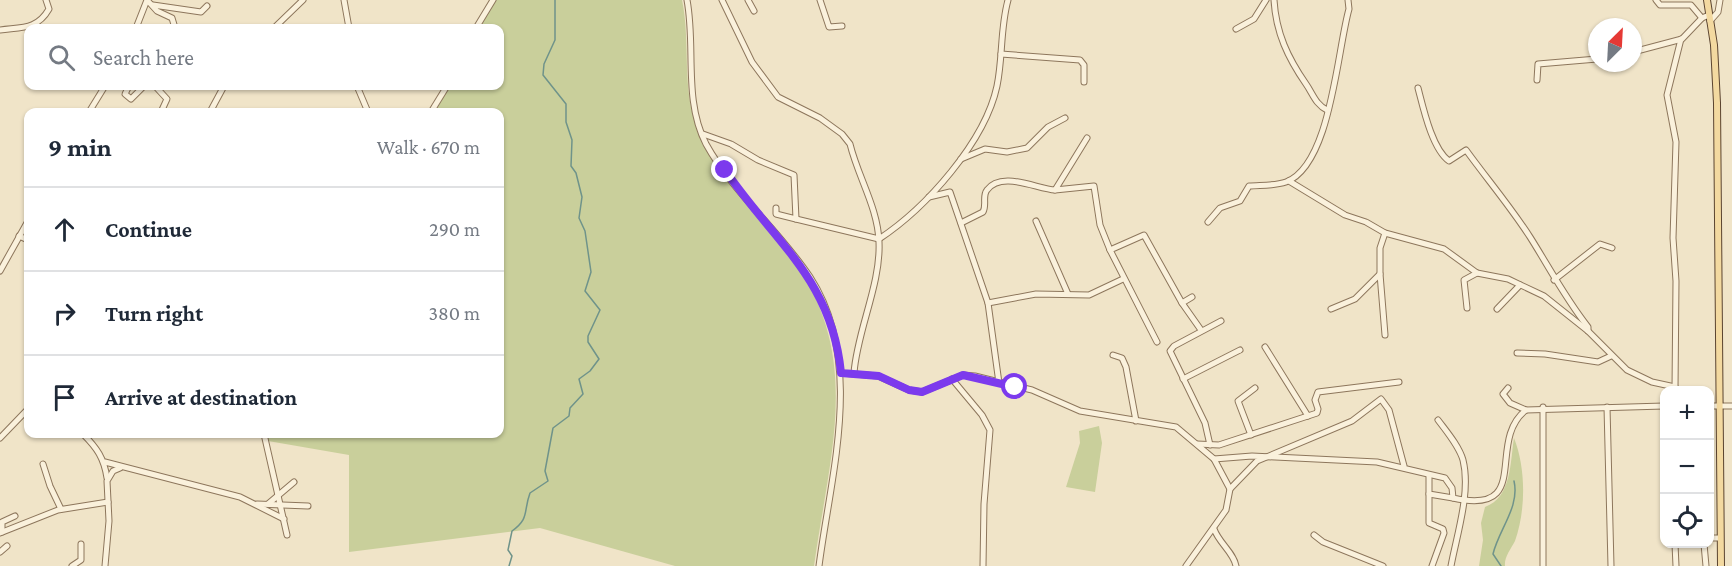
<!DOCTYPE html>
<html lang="en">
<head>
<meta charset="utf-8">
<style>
  :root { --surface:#fff; --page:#f2f2f3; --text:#1f2937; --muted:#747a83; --line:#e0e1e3 }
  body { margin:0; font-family:"Crimson Pro",serif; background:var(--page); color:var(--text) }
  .controls { position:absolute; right:18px; bottom:18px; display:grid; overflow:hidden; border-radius:12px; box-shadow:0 2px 4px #0004 }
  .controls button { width:54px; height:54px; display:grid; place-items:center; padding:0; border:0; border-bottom:2px solid var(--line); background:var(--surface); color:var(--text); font:30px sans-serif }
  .compass { position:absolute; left:1588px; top:18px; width:54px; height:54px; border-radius:50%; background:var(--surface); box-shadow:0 2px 4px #0004; rotate:24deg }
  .stop { position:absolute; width:18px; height:18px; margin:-14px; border:4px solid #7c3aed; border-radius:50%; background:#fff }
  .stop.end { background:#7c3aed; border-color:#fff; box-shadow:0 2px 6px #0008 }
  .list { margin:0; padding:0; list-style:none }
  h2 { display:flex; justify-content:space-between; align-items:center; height:78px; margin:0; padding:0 24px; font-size:26px }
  h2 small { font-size:20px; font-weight:400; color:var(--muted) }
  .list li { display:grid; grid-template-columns:39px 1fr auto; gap:18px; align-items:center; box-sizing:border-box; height:84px; padding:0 24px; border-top:2px solid var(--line) }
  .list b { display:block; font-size:22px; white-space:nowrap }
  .list em { font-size:20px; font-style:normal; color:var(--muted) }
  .icon { flex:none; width:33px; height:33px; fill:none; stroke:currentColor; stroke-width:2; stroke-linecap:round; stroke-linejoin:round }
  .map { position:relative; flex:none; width:1732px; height:566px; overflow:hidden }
  .search { position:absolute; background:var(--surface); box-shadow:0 2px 4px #0004; left:24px; top:24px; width:480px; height:66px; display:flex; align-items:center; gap:15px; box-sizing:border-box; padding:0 21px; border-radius:12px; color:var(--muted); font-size:22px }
  .panel { position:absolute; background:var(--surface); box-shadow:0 2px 4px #0004; left:24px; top:108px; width:480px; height:330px; border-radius:12px }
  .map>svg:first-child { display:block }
</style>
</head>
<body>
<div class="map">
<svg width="1732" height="566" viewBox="0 0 1732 566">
  <rect width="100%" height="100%" fill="#f0e4c8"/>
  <g fill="#c9cf9b">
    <path d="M 495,0 L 682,0 C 691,43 681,88 698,131 C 715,177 757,212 787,251 C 865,353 830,450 814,566 L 675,566 L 540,528 L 349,552 L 349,455 L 268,441 L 266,434 L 500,434 L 500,112 L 435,112 L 450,86 L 500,86 L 500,28 L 480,28 Z"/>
    <polygon points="1099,426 1102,443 1095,492 1066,487 1080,443 1079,431"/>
    <path d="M 1514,438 C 1526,468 1526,510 1515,541 C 1511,549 1504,557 1505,566 L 1479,566 L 1483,540 L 1481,523 L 1485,507 C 1512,497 1510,462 1514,438 Z"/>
  </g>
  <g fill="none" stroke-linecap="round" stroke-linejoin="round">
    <g stroke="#6f938a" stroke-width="1.5">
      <path d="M 509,566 L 512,556 L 508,550 L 512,531 C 530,518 523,512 530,493 L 548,481 L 545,471 L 553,428 L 569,416 L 570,408 L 583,394 L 579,379 L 590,371 L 599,359 L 588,342 L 588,336 L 600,310 L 585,291 L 591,272 L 585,231 L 579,218 L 582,197 L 576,173 L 571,166 L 572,140 L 566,122 L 566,104 L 543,75 L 544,64 L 555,40 L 555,0"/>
      <path d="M 1501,566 L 1493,554 C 1499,529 1520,507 1514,481"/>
    </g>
    <g stroke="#8d765c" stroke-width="7">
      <g id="minor">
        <polyline points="344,0 349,28"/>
        <path d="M 687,0 C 696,47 683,99 706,144 C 733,193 779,230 810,277 C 865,362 831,473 819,566"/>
        <path d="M 722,0 L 752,62 L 778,97 L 820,118 L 842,134 L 850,144 C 858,177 878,208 879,242 C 881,284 857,331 854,373"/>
        <polyline points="748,0 754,11"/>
        <polyline points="820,0 829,27 842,26"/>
        <path d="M 1274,0 C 1276,33 1288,58 1306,84 C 1313,94 1316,105 1327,110"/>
        <polyline points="1656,0 1660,5 1691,5 1702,18"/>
        <polyline points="153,5 201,12 207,6"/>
        <polyline points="1710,21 1718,12 1720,0"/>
        <polyline points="136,28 147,0 157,11 172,18 175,28"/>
        <polyline points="274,28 303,0"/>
        <polyline points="476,28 493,0"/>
        <polyline points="1236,29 1254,19 1266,0"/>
        <path d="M 0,30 C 21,27 37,30 49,9 L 46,0"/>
        <polyline points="1633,52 1682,39 1702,18 1709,15"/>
        <polyline points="1001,54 1080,60 1084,65 1084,82"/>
        <polyline points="1537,80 1538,64 1597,59"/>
        <polyline points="129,86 125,94 131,99 144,86"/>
        <polyline points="155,86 167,99 161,112"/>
        <polyline points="357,86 368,112"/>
        <path d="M 1418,88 C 1423,107 1432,149 1449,161 L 1466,150 C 1487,179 1510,206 1530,237 C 1549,267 1565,298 1588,327 L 1588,331"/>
        <polyline points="89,112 105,86"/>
        <polyline points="210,112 224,86"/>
        <polyline points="431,112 447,86"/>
        <polyline points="703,134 731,144 758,160 794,175 796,219 776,214 776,208"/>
        <polyline points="961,159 985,149 1007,152 1027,148 1048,127 1065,118"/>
        <polyline points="1289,181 1345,215 1366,222 1385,233 1444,249 1477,273 1508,279 1544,296 1588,331 1627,370 1652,382 1675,387"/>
        <polyline points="1055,190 1094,186 1100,225 1110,250"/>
        <polyline points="929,197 950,192 988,303 999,383"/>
        <polyline points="796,219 879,239"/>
        <polyline points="1036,221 1068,294"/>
        <path d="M 1208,222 L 1220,208 L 1240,201 L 1249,186 C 1261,185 1275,186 1286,182 C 1331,165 1337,51 1349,9 L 1348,0"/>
        <path d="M 961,223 L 983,212 C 987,205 982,196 987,190 C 1001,170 1037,189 1055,190 L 1087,138"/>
        <polyline points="19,236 28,240"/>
        <path d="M 879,239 C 926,208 985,142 997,86 C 1003,57 1000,29 1008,0"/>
        <polyline points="0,271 28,221"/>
        <polyline points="1380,274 1385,335"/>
        <polyline points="1554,280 1600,244 1612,248"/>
        <polyline points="1192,297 1182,303 1201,330"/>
        <polyline points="988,303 1036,294 1089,295 1123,279"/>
        <polyline points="1467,308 1464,280 1477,273"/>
        <polyline points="1331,309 1355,299 1380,274 1380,248 1385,233"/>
        <polyline points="1497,309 1520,285"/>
        <polyline points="1157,342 1110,250 1144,235 1182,303"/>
        <polyline points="1265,347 1308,416"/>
        <polyline points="1517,353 1545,354 1598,362 1611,356"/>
        <polyline points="1113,355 1122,358 1126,367 1136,421"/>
        <polyline points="841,373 878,376 909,390 922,392 963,375 975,376 1032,390 1080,411 1176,427 1214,459 1230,489 1226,510 1186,566"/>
        <polyline points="952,379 982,415 990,430 984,504 983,566"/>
        <polyline points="1183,379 1240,350"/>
        <polyline points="1508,388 1503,394 1510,403 1526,410"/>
        <polyline points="1675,389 1676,281 1673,238 1676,142 1667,95 1681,39"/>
        <polyline points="1710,406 1732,406"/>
        <polyline points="1543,407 1543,566"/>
        <polyline points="1607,407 1611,566"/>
        <path d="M 1438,420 C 1447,432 1459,446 1463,460 C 1471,492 1457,534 1451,566"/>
        <path d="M 83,434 C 97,448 104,458 107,478"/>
        <polyline points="264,434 287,535"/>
        <polyline points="1251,435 1238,401 1255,388"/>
        <polyline points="0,438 28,409"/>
        <polyline points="1197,444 1219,445 1317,413 1318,409 1315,400 1318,392 1399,382"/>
        <polyline points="1210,445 1205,423 1170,351 1174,346 1221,321"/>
        <path d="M 1214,459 L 1252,456 L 1377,462 L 1445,478 L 1452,488 L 1453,498 C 1534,516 1485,442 1526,410 L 1664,406"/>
        <polyline points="105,462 240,497 284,519"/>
        <polyline points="43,464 50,486 61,509"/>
        <polyline points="1429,476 1429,494 1453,498"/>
        <polyline points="1230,489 1257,461 1352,421 1381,399 1389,410 1404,466"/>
        <polyline points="1429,494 1429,523 1443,529 1444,533 1432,566"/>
        <polyline points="257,504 308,506"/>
        <polyline points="268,504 294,482"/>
        <path d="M 1214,529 C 1219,543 1234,553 1236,566"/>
        <polyline points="2,532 2,522 15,516"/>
        <polyline points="0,533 58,510 108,502"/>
        <polyline points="1314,535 1323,542 1383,566"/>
        <polyline points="1710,538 1720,538"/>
        <polyline points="1675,544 1676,566"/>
        <polyline points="1704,544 1706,566"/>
        <polyline points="0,552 7,546"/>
        <polyline points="72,566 81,560 81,544"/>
        <polyline points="105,566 109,521 107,481 113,471 120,468"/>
      </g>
    </g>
    <g stroke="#5b4430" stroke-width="8">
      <polyline id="major" points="1707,0 1714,45 1717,103 1721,566"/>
    </g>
    <use href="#minor" stroke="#faf1dc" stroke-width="5"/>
    <use href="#major" stroke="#f3d9a0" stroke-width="6"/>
  </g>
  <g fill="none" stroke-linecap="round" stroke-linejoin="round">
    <path stroke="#7c3aed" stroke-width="8" d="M 725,170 C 774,242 832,279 841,373 L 879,376 L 909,390 L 922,392 L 963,375 L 1015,387"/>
  </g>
</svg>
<div class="controls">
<button>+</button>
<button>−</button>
<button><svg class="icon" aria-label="locate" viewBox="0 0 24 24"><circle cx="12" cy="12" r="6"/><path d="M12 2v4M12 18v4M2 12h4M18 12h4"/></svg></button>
</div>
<svg class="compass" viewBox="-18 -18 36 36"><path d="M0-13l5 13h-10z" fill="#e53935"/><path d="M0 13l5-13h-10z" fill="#747a83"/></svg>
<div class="stop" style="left:1015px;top:387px"></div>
<div class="stop end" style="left:725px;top:170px"></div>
<div class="search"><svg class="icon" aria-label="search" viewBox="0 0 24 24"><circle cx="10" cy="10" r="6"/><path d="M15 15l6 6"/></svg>Search here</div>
<section class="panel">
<h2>9 min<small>Walk · 670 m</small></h2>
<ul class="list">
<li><svg class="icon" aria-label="ahead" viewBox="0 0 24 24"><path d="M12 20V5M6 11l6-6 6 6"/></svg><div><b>Continue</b></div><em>290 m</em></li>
<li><svg class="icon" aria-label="right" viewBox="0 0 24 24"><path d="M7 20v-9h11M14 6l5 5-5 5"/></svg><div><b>Turn right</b></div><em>380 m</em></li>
<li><svg class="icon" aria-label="arrive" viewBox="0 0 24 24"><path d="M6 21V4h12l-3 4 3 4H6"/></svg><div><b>Arrive at destination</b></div></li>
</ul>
</section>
</div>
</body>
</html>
